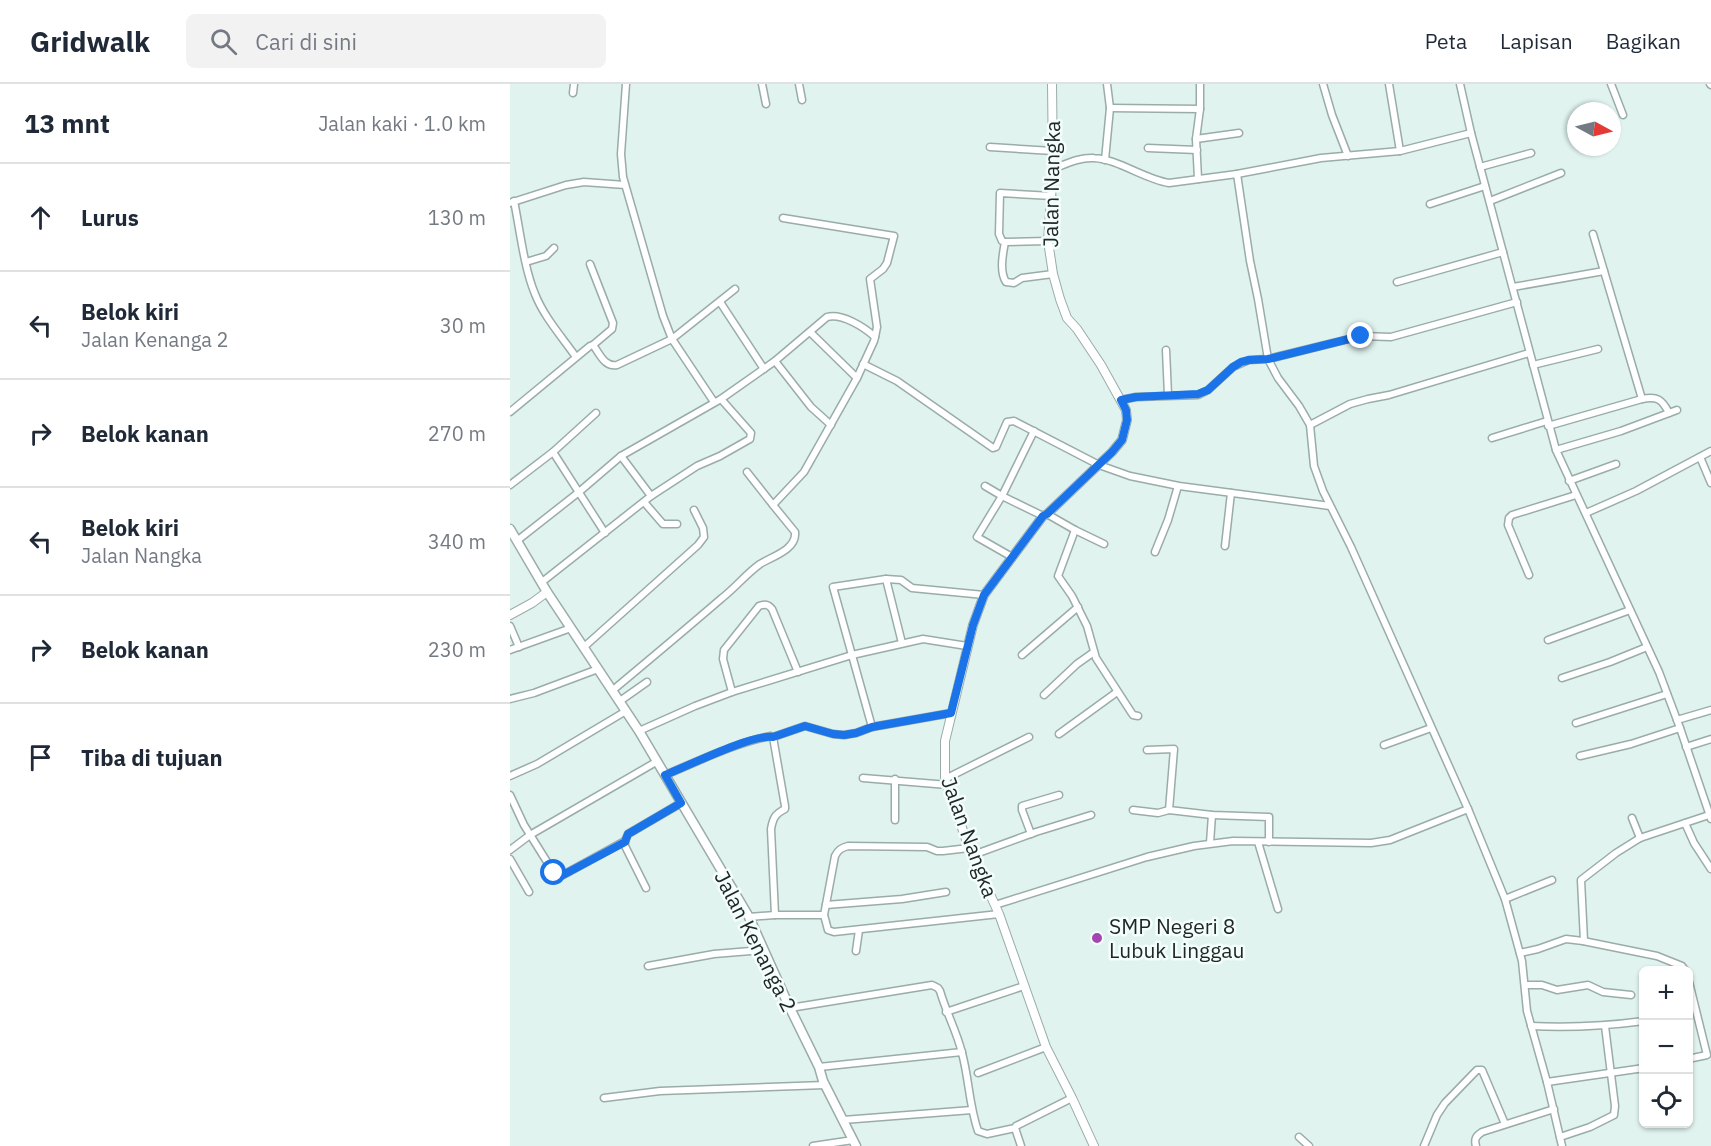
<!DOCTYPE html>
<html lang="id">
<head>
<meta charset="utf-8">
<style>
  :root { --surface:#fff; --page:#f2f2f3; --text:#1f2937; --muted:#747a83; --line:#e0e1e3 }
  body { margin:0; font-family:"IBM Plex Sans",sans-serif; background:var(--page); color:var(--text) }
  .controls { position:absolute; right:18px; bottom:18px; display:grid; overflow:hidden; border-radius:9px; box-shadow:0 2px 4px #0004 }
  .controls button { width:54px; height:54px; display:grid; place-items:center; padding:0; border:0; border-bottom:2px solid var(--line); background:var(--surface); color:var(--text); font:30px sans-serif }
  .compass { position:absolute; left:1057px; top:18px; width:54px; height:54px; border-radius:50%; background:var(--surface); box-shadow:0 2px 4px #0004; rotate:97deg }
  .stop { position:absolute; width:18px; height:18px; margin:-14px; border:4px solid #1a73e8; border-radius:50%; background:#fff }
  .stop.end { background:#1a73e8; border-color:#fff; box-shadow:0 2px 6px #0008 }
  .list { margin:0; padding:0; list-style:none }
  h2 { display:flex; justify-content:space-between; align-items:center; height:78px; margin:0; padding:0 24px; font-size:26px }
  h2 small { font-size:20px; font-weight:400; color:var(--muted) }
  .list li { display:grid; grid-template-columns:39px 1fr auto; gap:18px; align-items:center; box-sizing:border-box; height:108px; padding:0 24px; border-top:2px solid var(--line) }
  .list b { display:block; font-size:22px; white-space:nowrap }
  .list p { margin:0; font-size:20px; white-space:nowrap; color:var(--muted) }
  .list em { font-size:20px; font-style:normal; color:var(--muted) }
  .icon { flex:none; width:33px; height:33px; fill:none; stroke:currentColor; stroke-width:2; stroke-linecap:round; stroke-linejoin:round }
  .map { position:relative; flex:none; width:1201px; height:1062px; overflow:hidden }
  header { display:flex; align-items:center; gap:36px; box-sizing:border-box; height:84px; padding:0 30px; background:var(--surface); border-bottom:2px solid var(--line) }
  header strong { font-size:28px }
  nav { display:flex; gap:33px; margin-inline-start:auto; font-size:21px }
  .search { width:420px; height:54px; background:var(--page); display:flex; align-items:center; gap:15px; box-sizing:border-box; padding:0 21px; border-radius:9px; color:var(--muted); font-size:22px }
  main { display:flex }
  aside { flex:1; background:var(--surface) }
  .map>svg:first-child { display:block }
</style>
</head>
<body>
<header>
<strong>Gridwalk</strong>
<div class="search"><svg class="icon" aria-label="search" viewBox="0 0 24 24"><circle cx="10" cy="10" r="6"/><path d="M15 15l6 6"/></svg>Cari di sini</div>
<nav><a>Peta</a><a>Lapisan</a><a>Bagikan</a></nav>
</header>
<main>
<aside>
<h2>13 mnt<small>Jalan kaki · 1.0 km</small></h2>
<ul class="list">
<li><svg class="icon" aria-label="ahead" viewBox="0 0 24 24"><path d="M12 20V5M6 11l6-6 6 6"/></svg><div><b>Lurus</b></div><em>130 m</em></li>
<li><svg class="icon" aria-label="left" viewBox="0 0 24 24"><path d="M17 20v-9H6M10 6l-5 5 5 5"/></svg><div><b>Belok kiri</b><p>Jalan Kenanga 2</p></div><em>30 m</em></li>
<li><svg class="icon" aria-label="right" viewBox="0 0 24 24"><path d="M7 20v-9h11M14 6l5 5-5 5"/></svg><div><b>Belok kanan</b></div><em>270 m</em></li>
<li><svg class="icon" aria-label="left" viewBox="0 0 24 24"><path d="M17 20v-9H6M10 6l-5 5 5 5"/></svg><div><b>Belok kiri</b><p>Jalan Nangka</p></div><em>340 m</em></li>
<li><svg class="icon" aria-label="right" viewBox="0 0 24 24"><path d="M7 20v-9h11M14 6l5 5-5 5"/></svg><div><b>Belok kanan</b></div><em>230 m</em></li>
<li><svg class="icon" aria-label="arrive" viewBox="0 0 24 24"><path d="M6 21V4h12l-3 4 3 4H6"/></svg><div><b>Tiba di tujuan</b></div></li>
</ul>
</aside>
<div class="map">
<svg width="1201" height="1062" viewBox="0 0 1201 1062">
  <rect width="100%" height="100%" fill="#e0f3ef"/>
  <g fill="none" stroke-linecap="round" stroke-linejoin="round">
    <g stroke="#9aaca9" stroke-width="9">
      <g id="minor">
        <polyline points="116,0 111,70 113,93 153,232 162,255 204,318"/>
        <polyline points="252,0 256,20"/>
        <polyline points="289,0 292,16"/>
        <polyline points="813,0 822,31 838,72"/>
        <polyline points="879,0 890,67"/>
        <polyline points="950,0 961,49 1046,366 1149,588 1170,644 1201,735"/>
        <polyline points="1101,0 1113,31"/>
        <polyline points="1200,0 1201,1"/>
        <polyline points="63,9 64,0"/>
        <polyline points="600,24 690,25"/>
        <polyline points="686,55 729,49"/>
        <polyline points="480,63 543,67"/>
        <polyline points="638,64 687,66"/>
        <polyline points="595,76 600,24 597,0"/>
        <polyline points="970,83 1021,69"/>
        <path d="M 543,85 C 556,80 570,73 584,74 C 608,75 634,95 659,99 L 727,90 L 811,74 L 890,67 L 961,49"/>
        <polyline points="727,90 740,177 748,215 758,275 768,294 789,322 800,341 804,382 813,407 841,463 958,725 995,815 1012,877 1017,927 1037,998 1052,1062"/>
        <polyline points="688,95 686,55 690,25 690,0"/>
        <path d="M 542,112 L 490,109 L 489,150 L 492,157 L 495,158 C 493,169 489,187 496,198 L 504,199 L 512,194 L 543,190"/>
        <path d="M 4,117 C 10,146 14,184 25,210 C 34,233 52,253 66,273"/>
        <polyline points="980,117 1051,89"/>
        <polyline points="0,119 56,101 74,98 115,101"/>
        <polyline points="920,120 975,102"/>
        <polyline points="273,134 384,152 377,179 373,185 360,195 367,243 365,253"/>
        <path d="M 1083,150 L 1132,315 C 1147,312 1152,315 1159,329"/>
        <polyline points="495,158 538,157"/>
        <polyline points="16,178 36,172 44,164"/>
        <polyline points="80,180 103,239 102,245 83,261"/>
        <polyline points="887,198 993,168"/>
        <polyline points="1003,203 1094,187"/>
        <polyline points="210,218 254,285"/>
        <polyline points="300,248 347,294"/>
        <polyline points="656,266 658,311"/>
        <polyline points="265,277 301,323 321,341"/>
        <polyline points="353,280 387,297 483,364 486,363 497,338 504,337 589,381 620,392 669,402 820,422"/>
        <polyline points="1023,281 1088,265"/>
        <polyline points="611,316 626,313 688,311 698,306 723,283 739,276 758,275 851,252 881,253 1007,218"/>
        <path d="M 0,328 L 80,262 L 83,261 C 90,270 94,283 107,281 L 162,255 L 225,205"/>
        <polyline points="800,341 840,320 858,315 879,311 1019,269"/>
        <polyline points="1038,342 1132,315"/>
        <polyline points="524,347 492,412 533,432"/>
        <polyline points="982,354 1037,337"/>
        <polyline points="1046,366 1111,347 1167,326"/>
        <polyline points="43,368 95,449"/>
        <polyline points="111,372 141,412"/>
        <polyline points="1190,373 1201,399"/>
        <polyline points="237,388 263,421"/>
        <polyline points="1059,397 1106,380"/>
        <polyline points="0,401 43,368 86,329"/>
        <polyline points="475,402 492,412 467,453 502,473"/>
        <polyline points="134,418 153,440 167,440"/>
        <polyline points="1076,429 1126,407 1201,367"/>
        <polyline points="537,430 565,446 594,460"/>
        <polyline points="565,446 548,492 562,512 577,542 586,574 621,628 623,631 628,632"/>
        <path d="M 8,456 L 69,408 L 111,372 L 211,315 L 265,277 L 317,233 C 332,229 354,243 365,253 L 364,257 L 347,294 L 294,388 L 263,421 L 285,448 C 287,466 261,473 250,480 C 236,490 225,504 212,514 C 176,545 139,576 103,606"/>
        <polyline points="715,462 721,409"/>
        <polyline points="645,468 658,436 668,402"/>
        <polyline points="1019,491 998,441 999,434 1002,431 1066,411"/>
        <polyline points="376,495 392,559"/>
        <polyline points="32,498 141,412 187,382 210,372 240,355 241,349 211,315"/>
        <polyline points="0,542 9,563"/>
        <polyline points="1038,556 1120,526"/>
        <polyline points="74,563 188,461 194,453 193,444 184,426"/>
        <polyline points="0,566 61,544"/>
        <polyline points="512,571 568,523"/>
        <polyline points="1052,594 1100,578 1137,563"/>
        <path d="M 222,608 L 213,575 L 214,566 L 249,522 C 255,520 258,520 262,525 L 288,588"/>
        <polyline points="534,611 567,580 584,568"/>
        <polyline points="0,615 24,609 88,585"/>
        <polyline points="110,617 137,598"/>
        <polyline points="1167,636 1201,626"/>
        <polyline points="1066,639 1157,610"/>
        <polyline points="362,643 323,503 376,495 391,496 402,504 474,511"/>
        <polyline points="129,647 185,622 222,608 342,571 413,555 457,562"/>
        <polyline points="549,650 607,608"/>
        <polyline points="263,653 295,642 323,650 334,651 346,649 362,643 441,629"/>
        <polyline points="874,661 921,644"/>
        <polyline points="1176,663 1201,655"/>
        <polyline points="637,666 664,665 659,726"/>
        <polyline points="1070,672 1121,660 1170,644"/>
        <path d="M 155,691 C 189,677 224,659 261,652 L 263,653 L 275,722 L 275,725 C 265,730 263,734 261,745 L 265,831"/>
        <polyline points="0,692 27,680 116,627"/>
        <polyline points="353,694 438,701"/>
        <polyline points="385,695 385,736"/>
        <polyline points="435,695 519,653"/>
        <polyline points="0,711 14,741 44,789 53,791 115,757"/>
        <polyline points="623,726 648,729 659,726 702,731 759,733 759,758"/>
        <polyline points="1122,734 1130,754"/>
        <polyline points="1175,739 1184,759 1201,785"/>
        <polyline points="521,750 512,726 512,722 549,711"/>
        <polyline points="748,758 768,825"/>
        <polyline points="700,759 702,731"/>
        <path d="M 459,764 L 433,767 L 427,767 L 417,763 L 338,762 C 331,764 328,766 325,772 L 314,831 L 318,846 L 324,848 L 489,830"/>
        <polyline points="0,766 20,751 146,678"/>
        <polyline points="463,771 526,748 581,731"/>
        <polyline points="0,775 19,808"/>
        <polyline points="136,804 115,762 115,757 118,750 171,719"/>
        <polyline points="995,815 1042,796"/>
        <polyline points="316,821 392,815 436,808"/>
        <polyline points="485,821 637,773 684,762 723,757 861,759 880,756 958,725"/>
        <polyline points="239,833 265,831 314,831"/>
        <polyline points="1074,857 1071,796 1106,769 1130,754 1199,731"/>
        <polyline points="346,867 349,846"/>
        <polyline points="1010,869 1028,865 1056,855 1073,857 1147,872 1172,882 1175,886"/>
        <polyline points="138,882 204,870 253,866"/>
        <polyline points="1178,894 1197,971 1178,975"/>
        <polyline points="1015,901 1032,901 1047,906 1078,901 1093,908 1121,911"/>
        <path d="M 280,924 L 422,901 L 428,904 L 430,907 C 436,928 447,948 452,969 C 459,995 459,1021 468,1047 L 477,1050 L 505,1044 L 506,1042 L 562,1014"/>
        <polyline points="436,928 514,902"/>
        <path d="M 1021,942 C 1059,944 1096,942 1134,937"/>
        <polyline points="309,983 452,968"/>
        <polyline points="468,989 536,963"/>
        <polyline points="1037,998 1134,984"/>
        <polyline points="94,1014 150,1007 315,1001"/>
        <polyline points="333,1036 462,1026"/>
        <polyline points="505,1044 511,1062"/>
        <polyline points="789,1053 799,1062"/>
        <polyline points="1050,1053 1080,1043 1104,1031 1105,1022 1095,942"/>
        <polyline points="303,1062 343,1056"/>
        <polyline points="914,1062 927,1031 935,1019 967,986 972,986 995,1040"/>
        <path d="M 966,1062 C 964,1055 966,1052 972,1048 L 1044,1025"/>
      </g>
    </g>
    <g stroke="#9aaca9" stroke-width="10">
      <g id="tertiary">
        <polyline points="542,0 543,85 538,157 543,190 550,215 557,234 567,245 591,281 616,326 617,336 612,356 602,368 537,430 533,432 474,511 463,541 435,657 435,695 459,764 489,830 536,963 562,1014 584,1062"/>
        <polyline points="0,531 22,519 37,508"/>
      </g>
    </g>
    <g stroke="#9aaca9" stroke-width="11">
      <polyline id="secondary" points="0,445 37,508 129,647 239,833 278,920 309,983 313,997 346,1062"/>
    </g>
    <use href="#minor" stroke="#fff" stroke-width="6"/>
    <use href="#tertiary" stroke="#fff" stroke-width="8"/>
    <use href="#secondary" stroke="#fff" stroke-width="8"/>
  </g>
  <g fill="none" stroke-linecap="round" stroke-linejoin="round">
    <path stroke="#1a73e8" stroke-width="8" d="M 44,789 L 53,791 L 115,758 L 118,750 L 171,719 L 155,691 C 178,682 242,650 263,653 L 295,642 L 323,650 L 334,651 L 346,649 L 362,643 L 441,629 L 463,541 L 474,511 L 533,432 L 537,430 L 602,368 L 612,356 L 617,336 L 616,326 L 611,316 L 626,313 L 688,310 L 698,306 L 723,283 L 731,278 L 739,276 L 758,275 L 851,252"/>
  </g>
  <circle fill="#a446af" stroke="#f3fefc" stroke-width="2" cx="587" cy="854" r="6"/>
  <g text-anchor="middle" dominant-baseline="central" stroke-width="5" stroke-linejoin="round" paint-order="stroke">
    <g font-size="21" fill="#1f2625" stroke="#f3fefc">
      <text transform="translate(541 100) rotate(-89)">Jalan Nangka</text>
      <text transform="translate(460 753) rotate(70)">Jalan Nangka</text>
      <text transform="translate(246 857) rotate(63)">Jalan Kenanga 2</text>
    </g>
    <g font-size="21" fill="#1f2625" stroke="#f3fefc" text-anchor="start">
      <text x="599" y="842">SMP Negeri 8<tspan x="599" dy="24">Lubuk Linggau</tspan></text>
    </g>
  </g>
</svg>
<div class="controls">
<button>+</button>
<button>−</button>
<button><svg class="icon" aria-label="locate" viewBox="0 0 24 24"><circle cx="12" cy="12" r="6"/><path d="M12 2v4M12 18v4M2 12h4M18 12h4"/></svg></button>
</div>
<svg class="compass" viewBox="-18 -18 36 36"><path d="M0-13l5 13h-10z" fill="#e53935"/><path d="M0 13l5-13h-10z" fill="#747a83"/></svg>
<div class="stop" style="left:44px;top:789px"></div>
<div class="stop end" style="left:851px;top:252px"></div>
</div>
</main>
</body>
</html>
